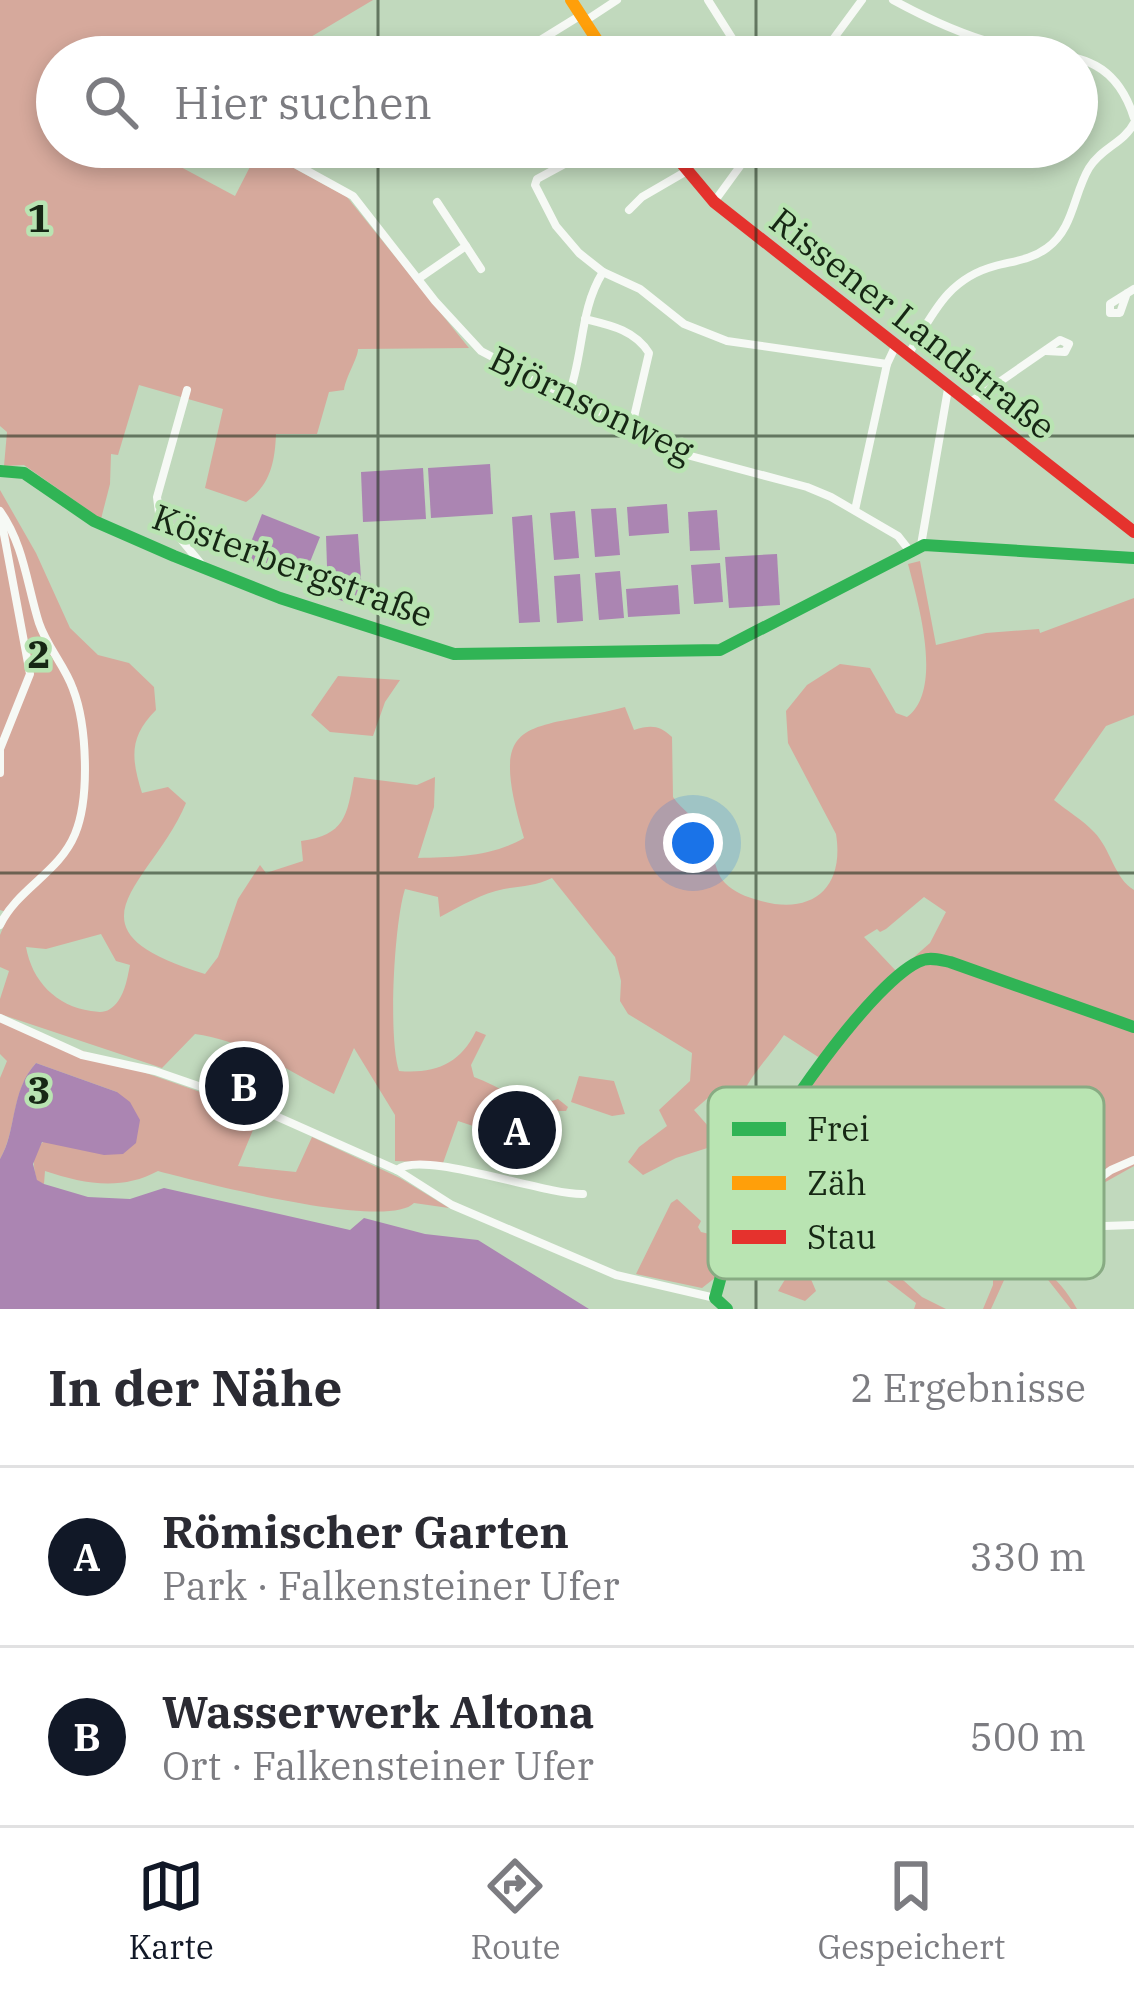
<!DOCTYPE html>
<html lang="de">
<head>
<meta charset="utf-8">
<style>
  :root { --surface:#fff; --page:#f7f7f7; --text:#2b2b33; --muted:#7c7c81; --line:#e1e1e2; --accent:#111827 }
  body { margin:0; font-family:"IBM Plex Serif",serif; background:var(--page); color:var(--text) }
  .you { position:absolute; left:693px; top:843px; width:42px; height:42px; margin:-30px; border:9px solid #fff; border-radius:50%; background:#1a73e8; box-shadow:0 0 0 18px #1a73e833 }
  .badge { display:grid; place-items:center; width:78px; height:78px; border-radius:50%; background:var(--accent); color:#fff; font-size:39px; font-weight:700 }
  .pin { position:absolute; translate:-50% -50%; border:6px solid #fff; box-shadow:0 3px 12px #0006 }
  .list { margin:0; padding:0; list-style:none }
  h2 { display:flex; justify-content:space-between; align-items:center; height:156px; margin:0; padding:0 48px; font-size:51px }
  h2 small { font-size:39px; font-weight:400; color:var(--muted) }
  .list li { display:grid; grid-template-columns:78px 1fr auto; gap:36px; align-items:center; box-sizing:border-box; height:180px; padding:0 48px; border-top:3px solid var(--line) }
  .list b { display:block; font-size:45px; white-space:nowrap }
  .list p { margin:0; font-size:39px; white-space:nowrap; color:var(--muted) }
  .list em { font-size:39px; font-style:normal; color:var(--muted) }
  .icon { flex:none; width:66px; height:66px; fill:none; stroke:currentColor; stroke-width:2; stroke-linecap:round; stroke-linejoin:round }
  .map { position:relative; flex:none; width:1134px; height:1309px; overflow:hidden }
  .search { position:absolute; background:var(--surface); box-shadow:0 6px 18px #0003; left:36px; right:36px; top:36px; height:132px; display:flex; align-items:center; gap:30px; box-sizing:border-box; padding:0 42px; border-radius:66px; color:var(--muted); font-size:45px }
  .sheet { height:516px; background:var(--surface) }
  nav { display:flex; justify-content:space-around; align-items:center; box-sizing:border-box; height:168px; border-top:3px solid var(--line); background:var(--surface); font-size:33px; color:var(--muted) }
  nav a { display:grid; justify-items:center; gap:6px }
  nav .on { color:var(--accent) }
  .map>svg:first-child { display:block }
</style>
</head>
<body>
<div class="map">
<svg width="1134" height="1309" viewBox="0 0 1134 1309">
  <rect width="100%" height="100%" fill="#c1d9bd"/>
  <g fill="#d6a99c" fill-rule="evenodd">
    <path d="M 0,0 L 373,0 L 277,57 L 57,57 L 57,147 L 116,147 L 142,162 L 149,150 L 235,196 L 255,157 L 237,147 L 255,147 L 347,197 L 469,348 L 358,349 C 358,358 346,376 344,390 L 329,392 L 317,434 L 276,434 C 275,462 270,486 246,502 L 205,488 L 223,409 L 139,385 L 118,455 L 111,454 L 110,484 L 101,519 L 24,465 L 4,466 L 7,432 L 0,426 Z"/>
    <path d="M 0,490 L 36,553 L 70,628 L 98,655 L 129,663 L 154,687 L 156,710 C 129,737 131,758 142,793 L 168,787 L 186,803 C 153,883 55,929 205,974 L 218,957 L 238,899 L 260,865 L 266,873 L 303,861 L 301,841 C 345,835 347,816 354,777 L 417,785 L 435,777 L 434,807 L 418,858 C 454,857 492,857 524,838 C 486,711 527,733 625,707 L 634,730 C 651,725 659,725 672,737 L 673,797 C 682,810 696,818 704,831 C 715,847 712,869 725,883 C 734,892 746,897 758,900 C 810,916 845,890 836,834 L 788,743 L 786,711 L 807,685 L 840,664 L 870,668 L 896,713 L 907,717 C 944,690 918,602 908,564 L 920,561 L 936,645 L 986,633 L 1039,629 L 1040,633 L 1134,598 L 1134,715 L 1106,726 L 1054,800 C 1067,811 1083,820 1094,832 C 1111,849 1114,878 1134,890 L 1134,1166 L 1077,1198 L 1060,1193 L 973,1140 L 883,1224 L 904,1253 L 894,1272 L 922,1297 L 946,1309 L 914,1309 L 916,1303 L 886,1280 L 885,1245 L 869,1236 L 834,1231 L 807,1270 L 816,1291 L 805,1301 L 778,1291 L 848,1176 L 781,1138 L 826,1062 L 784,1035 C 770,1056 754,1071 743,1093 L 717,1090 L 694,1110 L 723,1143 L 676,1158 L 643,1175 L 628,1162 L 639,1147 L 667,1126 L 659,1110 L 690,1081 L 692,1053 L 628,1014 L 620,1001 L 621,981 L 615,957 L 552,878 C 535,886 522,886 504,889 C 482,893 461,906 440,917 L 438,897 L 405,889 C 394,924 388,1037 399,1071 C 435,1074 460,1064 476,1031 L 486,1035 L 471,1065 L 474,1077 C 503,1087 527,1111 558,1099 L 568,1107 L 566,1111 L 554,1111 L 546,1139 L 524,1143 L 458,1121 L 443,1163 L 395,1161 L 395,1115 L 354,1048 L 334,1094 C 287,1071 247,1041 195,1034 L 162,1068 L 0,1014 L 0,999 L 9,971 L 0,967 L 0,935 L 9,913 L 0,910 ZM 924,897 L 946,912 L 930,943 L 897,972 L 864,937 L 877,929 L 880,932 L 886,929 ZM 101,934 L 116,961 L 130,965 C 127,980 124,1000 110,1009 C 104,1013 98,1012 91,1011 C 56,1006 32,981 26,947 L 46,949 Z"/>
    <polygon points="338,676 400,680 385,702 373,736 330,732 311,715"/>
    <path d="M 0,1022 L 260,1113 L 238,1166 L 296,1172 L 312,1137 L 400,1178 L 449,1208 L 414,1203 C 387,1231 200,1182 158,1171 C 121,1191 84,1184 45,1171 L 44,1184 L 37,1181 C 33,1166 31,1154 43,1142 L 52,1142 L 117,1092 L 36,1063 C 11,1090 17,1130 0,1159 L 0,1078 L 7,1061 L 0,1054 Z"/>
    <polygon points="579,1076 614,1081 625,1114 612,1116 571,1102"/>
    <polygon points="677,1199 701,1221 698,1227 701,1232 726,1238 716,1277 702,1288 636,1274 671,1203"/>
    <path d="M 1002,1248 C 1038,1263 1058,1275 1077,1309 L 1071,1309 L 1041,1271 L 1014,1258 L 991,1309 L 983,1309 L 993,1285 L 993,1256 Z"/>
  </g>
  <g fill="#ab85b2">
    <polygon points="490,464 493,514 431,518 428,468"/>
    <polygon points="423,468 426,519 363,522 361,472"/>
    <polygon points="667,504 669,533 629,536 627,507"/>
    <polygon points="616,508 620,555 595,557 591,509"/>
    <polygon points="717,510 720,550 690,551 688,512"/>
    <polygon points="575,511 579,558 554,560 550,513"/>
    <polygon points="262,514 320,537 302,582 244,560"/>
    <polygon points="532,515 540,622 519,623 512,517"/>
    <polygon points="358,534 363,608 328,596 326,536"/>
    <polygon points="777,554 780,605 729,608 725,557"/>
    <polygon points="720,563 723,602 694,604 691,565"/>
    <polygon points="620,571 624,618 599,620 595,573"/>
    <polygon points="580,574 583,621 557,623 554,576"/>
    <polygon points="678,585 680,614 628,617 626,589"/>
    <path d="M 36,1063 L 117,1092 L 130,1102 L 140,1120 L 136,1143 L 123,1154 L 104,1155 L 42,1142 L 33,1164 L 37,1180 L 44,1184 L 88,1197 L 130,1199 L 164,1188 L 350,1230 L 364,1218 L 425,1234 L 478,1240 L 589,1309 L 0,1309 L 0,1159 C 17,1131 10,1091 36,1063 Z"/>
  </g>
  <g fill="none" stroke-linecap="round" stroke-linejoin="round">
    <g stroke="#f6f9f5" stroke-width="8">
      <polyline points="708,0 744,57"/>
      <path d="M 893,0 C 926,18 960,34 997,44 C 1057,59 1111,44 1134,118"/>
      <polyline points="585,21 617,0"/>
      <polyline points="513,57 581,15"/>
      <polyline points="820,57 862,0"/>
      <polyline points="264,147 353,196 435,301 481,351 672,451 807,487 831,497 898,536 909,550"/>
      <polyline points="596,147 537,179 535,185 556,226 579,253 603,272 640,289 684,324 727,341 887,364"/>
      <polyline points="437,202 466,246"/>
      <polyline points="714,202 754,147"/>
      <polyline points="629,210 642,197 685,172"/>
      <polyline points="418,279 466,246 481,269"/>
      <polyline points="1127,293 1120,313 1110,313 1110,304 1134,289"/>
      <path d="M 585,319 C 610,325 635,330 649,353 L 631,430"/>
      <path d="M 908,355 C 932,316 946,279 995,266 C 1013,261 1031,260 1047,248 C 1074,228 1073,195 1089,168 C 1101,148 1124,143 1134,123"/>
      <polyline points="187,390 157,497 159,513 203,566"/>
      <path d="M 568,397 C 584,356 579,310 603,272"/>
      <polyline points="969,403 1060,340 1069,344 1065,352 1046,351"/>
      <polyline points="855,510 887,364 895,347"/>
      <path d="M 0,511 C 24,545 27,585 39,623 C 47,647 65,666 73,689 C 87,725 90,798 75,834 C 59,873 18,888 0,925"/>
      <polyline points="921,545 948,389"/>
      <polyline points="0,749 30,674 0,513"/>
      <polyline points="0,751 0,773"/>
      <polyline points="0,1018 82,1055 155,1071 242,1101 397,1170 452,1205 616,1275 715,1298"/>
      <polyline points="966,1117 966,1131 1020,1151 1052,1184 1068,1191 1087,1187 1111,1170 1134,1160"/>
      <path d="M 397,1170 C 421,1149 543,1195 583,1194"/>
      <polyline points="1014,1196 1075,1227 1134,1225"/>
    </g>
    <g stroke="#30b455" stroke-width="12">
      <polyline points="0,471 24,473 94,521 174,556 280,598 454,654 720,650 924,545 1134,558"/>
      <path d="M 727,1309 L 715,1298 C 726,1260 734,1220 748,1182 C 765,1135 876,975 923,960 C 931,957 941,960 950,962 L 1134,1027"/>
    </g>
    <polyline stroke="#ff9f0a" stroke-width="12" points="571,0 608,57"/>
    <polyline stroke="#e5322d" stroke-width="12" points="668,147 714,202 1134,532"/>
  </g>
  <path fill="none" stroke="#162714" stroke-width="3" stroke-opacity="0.55" d="M 378,0 L 378,57M 756,0 L 756,57M 378,147 L 378,1309M 756,147 L 756,1309M 0,436 L 1134,436M 0,873 L 1134,873"/>
  <g text-anchor="middle" dominant-baseline="central" stroke-width="9" stroke-linejoin="round" paint-order="stroke">
    <g font-size="36" fill="#162714" stroke="#b9e4b2">
      <text transform="translate(913 323) rotate(38)">Rissener Landstraße</text>
      <text transform="translate(592 404) rotate(26)">Björnsonweg</text>
      <text transform="translate(293 565) rotate(20)">Kösterbergstraße</text>
    </g>
  </g>
  <rect x="708" y="1087" width="396" height="192" rx="18" fill="#b9e4b2" stroke="#88ab83" stroke-width="3"/>
  <rect x="732" y="1122" width="54" height="14" fill="#30b455"/>
  <rect x="732" y="1176" width="54" height="14" fill="#ff9f0a"/>
  <rect x="732" y="1230" width="54" height="14" fill="#e5322d"/>
  <g font-size="33" fill="#162714">
    <text x="807" y="1141">Frei</text>
    <text x="807" y="1195">Zäh</text>
    <text x="807" y="1249">Stau</text>
  </g>
  <g font-size="39" text-anchor="middle" font-weight="bold" fill="#162714" stroke="#b9e4b2" stroke-width="9" stroke-linejoin="round" paint-order="stroke">
    <text x="39" y="232">1</text>
    <text x="39" y="668">2</text>
    <text x="39" y="1104">3</text>
  </g>
</svg>
<div class="you"></div>
<div class="pin badge" style="left:517px;top:1130px">A</div>
<div class="pin badge" style="left:244px;top:1086px">B</div>
<div class="search"><svg class="icon" aria-label="search" viewBox="0 0 24 24"><circle cx="10" cy="10" r="6"/><path d="M15 15l6 6"/></svg>Hier suchen</div>
</div>
<section class="sheet">
<h2>In der Nähe<small>2 Ergebnisse</small></h2>
<ul class="list">
<li><span class="badge">A</span><div><b>Römischer Garten</b><p>Park · Falkensteiner Ufer</p></div><em>330 m</em></li>
<li><span class="badge">B</span><div><b>Wasserwerk Altona</b><p>Ort · Falkensteiner Ufer</p></div><em>500 m</em></li>
</ul>
</section>
<nav>
<a class="on"><svg class="icon" aria-label="map" viewBox="0 0 24 24"><path d="M3 6l6-2 6 2 6-2v14l-6 2-6-2-6 2zM9 4v14M15 6v14"/></svg>Karte</a>
<a><svg class="icon" aria-label="directions" viewBox="0 0 24 24"><path d="M12 3l9 9-9 9-9-9zM9 14v-3h6M13 9l2 2-2 2"/></svg>Route</a>
<a><svg class="icon" aria-label="saved" viewBox="0 0 24 24"><path d="M7 4h10v16l-5-4-5 4z"/></svg>Gespeichert</a>
</nav>
</body>
</html>
